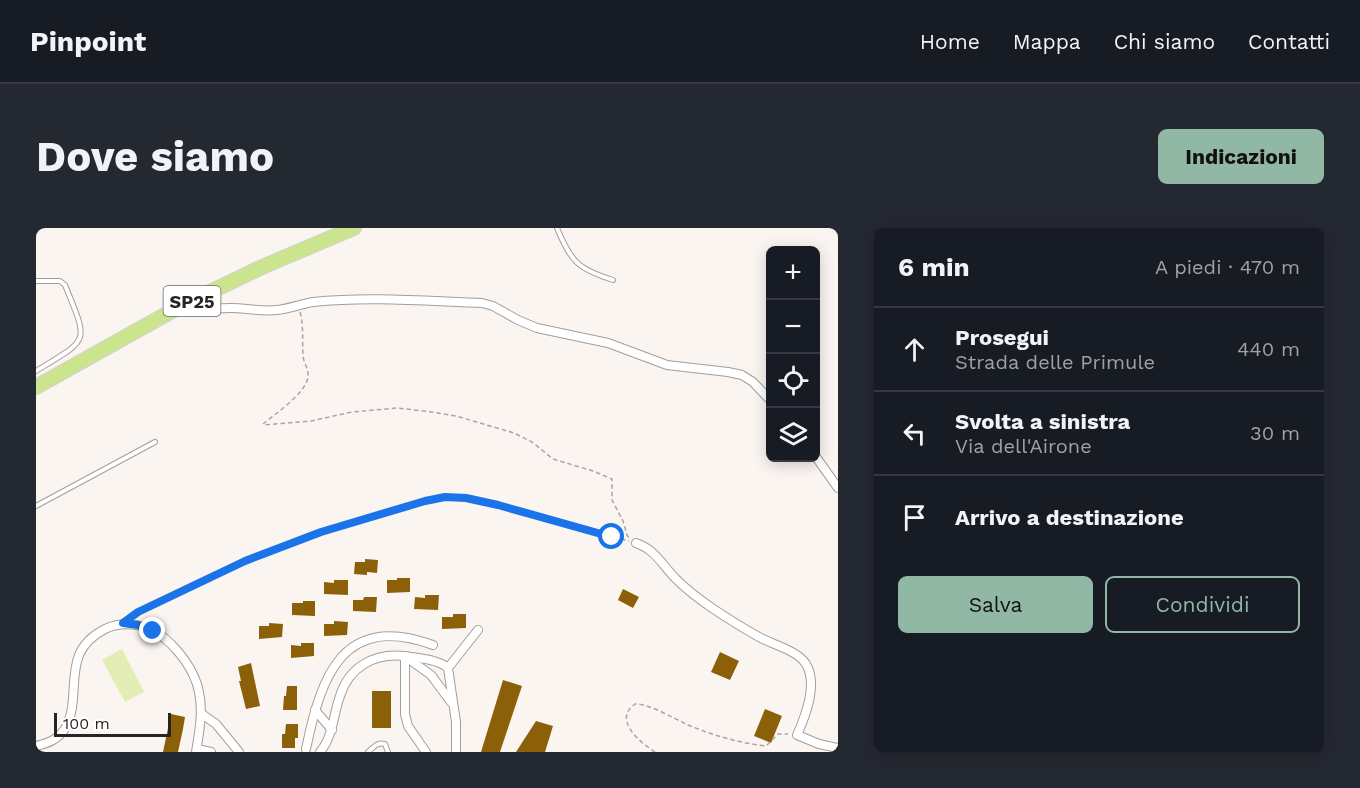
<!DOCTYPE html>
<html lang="it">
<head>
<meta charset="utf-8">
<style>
  :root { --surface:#171b24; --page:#242831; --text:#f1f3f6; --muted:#9ea1a6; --line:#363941; --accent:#90b8a5 }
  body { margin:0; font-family:"Work Sans",sans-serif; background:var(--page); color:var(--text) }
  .controls { position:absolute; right:18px; top:18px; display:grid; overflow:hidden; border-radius:9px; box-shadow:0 3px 15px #0003 }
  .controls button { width:54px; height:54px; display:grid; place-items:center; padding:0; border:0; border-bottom:2px solid var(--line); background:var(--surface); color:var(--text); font:30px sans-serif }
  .scale { position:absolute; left:18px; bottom:15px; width:117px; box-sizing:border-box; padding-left:6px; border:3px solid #272423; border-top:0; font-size:16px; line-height:21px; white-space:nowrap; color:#272423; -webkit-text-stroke:4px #fff; paint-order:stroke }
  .stop { position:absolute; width:18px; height:18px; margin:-14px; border:4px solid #1a73e8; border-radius:50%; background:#fff }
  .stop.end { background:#1a73e8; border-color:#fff; box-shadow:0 2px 6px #0008 }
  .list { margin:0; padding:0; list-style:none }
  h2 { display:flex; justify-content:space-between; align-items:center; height:78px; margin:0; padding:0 24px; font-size:26px }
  h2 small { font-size:20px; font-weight:400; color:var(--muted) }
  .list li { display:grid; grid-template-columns:39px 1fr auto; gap:18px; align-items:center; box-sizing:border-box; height:84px; padding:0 24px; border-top:2px solid var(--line) }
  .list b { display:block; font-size:22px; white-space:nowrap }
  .list p { margin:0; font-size:20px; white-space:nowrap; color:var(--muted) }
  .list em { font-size:20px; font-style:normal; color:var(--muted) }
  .actions { display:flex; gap:12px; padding:18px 24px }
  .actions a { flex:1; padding:14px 0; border:2px solid var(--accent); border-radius:9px; text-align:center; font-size:21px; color:var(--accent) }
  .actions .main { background:var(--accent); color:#111 }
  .icon { flex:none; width:33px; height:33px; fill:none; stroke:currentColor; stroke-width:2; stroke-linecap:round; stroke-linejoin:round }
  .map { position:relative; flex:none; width:802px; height:524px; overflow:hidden; border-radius:9px }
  header { display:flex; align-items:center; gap:36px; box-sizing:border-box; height:84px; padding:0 30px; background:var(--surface); border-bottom:2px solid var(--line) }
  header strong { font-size:28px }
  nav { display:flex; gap:33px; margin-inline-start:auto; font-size:21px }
  .intro { display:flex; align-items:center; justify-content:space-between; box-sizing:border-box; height:144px; padding:0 36px }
  h1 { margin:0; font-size:42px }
  .button { padding:15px 27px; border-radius:9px; background:var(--accent); color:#111; font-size:21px; font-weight:700 }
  main { display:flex; gap:36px; padding:0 36px }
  aside { flex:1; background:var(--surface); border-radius:9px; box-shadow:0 3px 15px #0003 }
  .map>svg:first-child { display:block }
</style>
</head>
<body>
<header>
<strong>Pinpoint</strong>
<nav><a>Home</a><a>Mappa</a><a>Chi siamo</a><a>Contatti</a></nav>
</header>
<div class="intro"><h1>Dove siamo</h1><a class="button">Indicazioni</a></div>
<main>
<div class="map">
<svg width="802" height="524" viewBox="0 0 802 524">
  <rect width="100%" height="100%" fill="#fbf5f2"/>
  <polygon fill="#e2eeb3" points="86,421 108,464 89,474 66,432"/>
  <g fill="#8b6009">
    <polygon points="329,331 342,332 341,345 331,344 331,347 318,346 319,334 329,334"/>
    <polygon points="361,350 374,350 374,364 351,365 351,352 361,352"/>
    <polygon points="298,352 312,352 312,367 288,366 288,354 298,355"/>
    <polygon points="587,361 603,369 597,380 582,372"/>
    <polygon points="389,367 403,367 402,382 378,381 379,369 389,370"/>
    <polygon points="328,369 341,369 340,384 317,383 317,372 327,372"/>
    <polygon points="267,373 279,373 279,388 256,387 256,375 267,375"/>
    <polygon points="417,386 430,386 430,400 406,401 406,389 417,389"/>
    <polygon points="298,393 312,394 311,407 288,408 288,396 298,396"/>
    <polygon points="233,395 247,396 246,409 223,411 223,398 233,398"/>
    <polygon points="265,415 278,415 278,428 255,430 255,417 265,418"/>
    <polygon points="684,424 703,433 694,452 675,444"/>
    <polygon points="215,435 224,478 210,481 203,453 205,453 202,439"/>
    <polygon points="467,452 486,458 464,524 445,524"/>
    <polygon points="251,458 261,458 261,482 247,482 248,468 250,468"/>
    <rect x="336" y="463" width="19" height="37"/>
    <polygon points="729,481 746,488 735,515 718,508"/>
    <polygon points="135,486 149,489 147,501 142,524 127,524"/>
    <polygon points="500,493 517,498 509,524 480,524"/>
    <polygon points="250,496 262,496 262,510 259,510 259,520 246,520 246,506 249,506"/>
  </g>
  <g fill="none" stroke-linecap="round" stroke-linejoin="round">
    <g stroke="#a49e9b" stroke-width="6">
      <g id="service">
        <path d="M 521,0 C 535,34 542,41 577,52"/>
        <path d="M 0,53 L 24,53 L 29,57 C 53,116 54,110 0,143"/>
        <polyline points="0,278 119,214"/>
        <path d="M 332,524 C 338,519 341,514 349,516 L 352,524"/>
      </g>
    </g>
    <g stroke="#a49e9b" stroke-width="10">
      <g id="minor">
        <path d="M 145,78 C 162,82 178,80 195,80 C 211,80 225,84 241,82 C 253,81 265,76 277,74 C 333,68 390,73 446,75 L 457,78 L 482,92 L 501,100 L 572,115 L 631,137 L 692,144 L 706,147 L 717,154 L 734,172"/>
        <polyline points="780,229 802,260"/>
        <path d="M 600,315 C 620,322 626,337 640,351 C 651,362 663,371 676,380 C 691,390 707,400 723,409 C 737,417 761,422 770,436 C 782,456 770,487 761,507 L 783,516 L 802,520"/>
        <polyline points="369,428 369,486 372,498 390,524"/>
        <polyline points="374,432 395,447 415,474"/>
        <polyline points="412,440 442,402"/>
        <polyline points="279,482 296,502"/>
        <polyline points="166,486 180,496 203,524"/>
        <path d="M 0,518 C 13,515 23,511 30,499 C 47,466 23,424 69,401 C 84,394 98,395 114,401 C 134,410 154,435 161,456 C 168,480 164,500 160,524"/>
        <polyline points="161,521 175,524"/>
        <path d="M 270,521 C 285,448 307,384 397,417"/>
        <path d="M 284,524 C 297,509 297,487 304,468 C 313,439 338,425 368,428 C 382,430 401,431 412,440 L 420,494 L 420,524"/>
      </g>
    </g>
    <g stroke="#d4d3d3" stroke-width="16">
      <polyline id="primary" points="0,159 145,78 226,39 318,0"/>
    </g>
    <g stroke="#aaa5a3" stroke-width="1.5" stroke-dasharray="4.5 3" stroke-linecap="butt">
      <path d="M 264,84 C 268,98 266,113 267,127 C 267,134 273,141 272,149 C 270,165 239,186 227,196 L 228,197 L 275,193 L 316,184 L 361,180 L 396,184 L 420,188 L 478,205 L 496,214 L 517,231 L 557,243 L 576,251 L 576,272 L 587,293 L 591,307 L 594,311"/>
      <polyline points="96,388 102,384 209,333 285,304 389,273 409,269 430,270 462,277 593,313"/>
      <path d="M 619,524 C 605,515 576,492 599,476 C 614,476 637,490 652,497 C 676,507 703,515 730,518 L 742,506 L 752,506"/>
    </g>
    <use href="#service" stroke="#fff" stroke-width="4"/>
    <use href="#minor" stroke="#fff" stroke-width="8"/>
    <use href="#primary" stroke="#cae58d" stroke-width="14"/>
  </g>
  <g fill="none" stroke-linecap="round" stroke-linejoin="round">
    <polyline stroke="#1a73e8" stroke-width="8" points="117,403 102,397 87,395 102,384 209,333 285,304 389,273 409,269 430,270 462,277 576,309"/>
  </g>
  <g text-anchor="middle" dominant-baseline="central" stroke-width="6" stroke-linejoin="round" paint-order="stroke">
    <rect fill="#fff" stroke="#686665" stroke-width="1.5" x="127.5" y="58" width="57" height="30" rx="4.5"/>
    <g font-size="18" font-weight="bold" fill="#272423">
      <text x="156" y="73">SP25</text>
    </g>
  </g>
</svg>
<div class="controls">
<button>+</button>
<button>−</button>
<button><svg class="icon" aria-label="locate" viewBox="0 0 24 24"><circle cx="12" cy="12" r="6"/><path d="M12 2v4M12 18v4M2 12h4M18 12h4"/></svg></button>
<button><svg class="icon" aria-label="layers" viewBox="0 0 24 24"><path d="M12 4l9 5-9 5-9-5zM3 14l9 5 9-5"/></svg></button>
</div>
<div class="scale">100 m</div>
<div class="stop" style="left:576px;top:309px"></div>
<div class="stop end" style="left:117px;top:403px"></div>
</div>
<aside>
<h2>6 min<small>A piedi · 470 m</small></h2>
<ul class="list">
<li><svg class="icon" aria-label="ahead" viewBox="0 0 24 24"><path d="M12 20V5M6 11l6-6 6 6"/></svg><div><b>Prosegui</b><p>Strada delle Primule</p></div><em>440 m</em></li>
<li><svg class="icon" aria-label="left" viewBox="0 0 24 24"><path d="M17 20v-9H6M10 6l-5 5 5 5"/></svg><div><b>Svolta a sinistra</b><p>Via dell'Airone</p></div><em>30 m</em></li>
<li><svg class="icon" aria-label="arrive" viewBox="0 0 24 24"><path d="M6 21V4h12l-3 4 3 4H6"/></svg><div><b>Arrivo a destinazione</b></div></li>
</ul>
<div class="actions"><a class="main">Salva</a><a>Condividi</a></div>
</aside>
</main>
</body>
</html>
